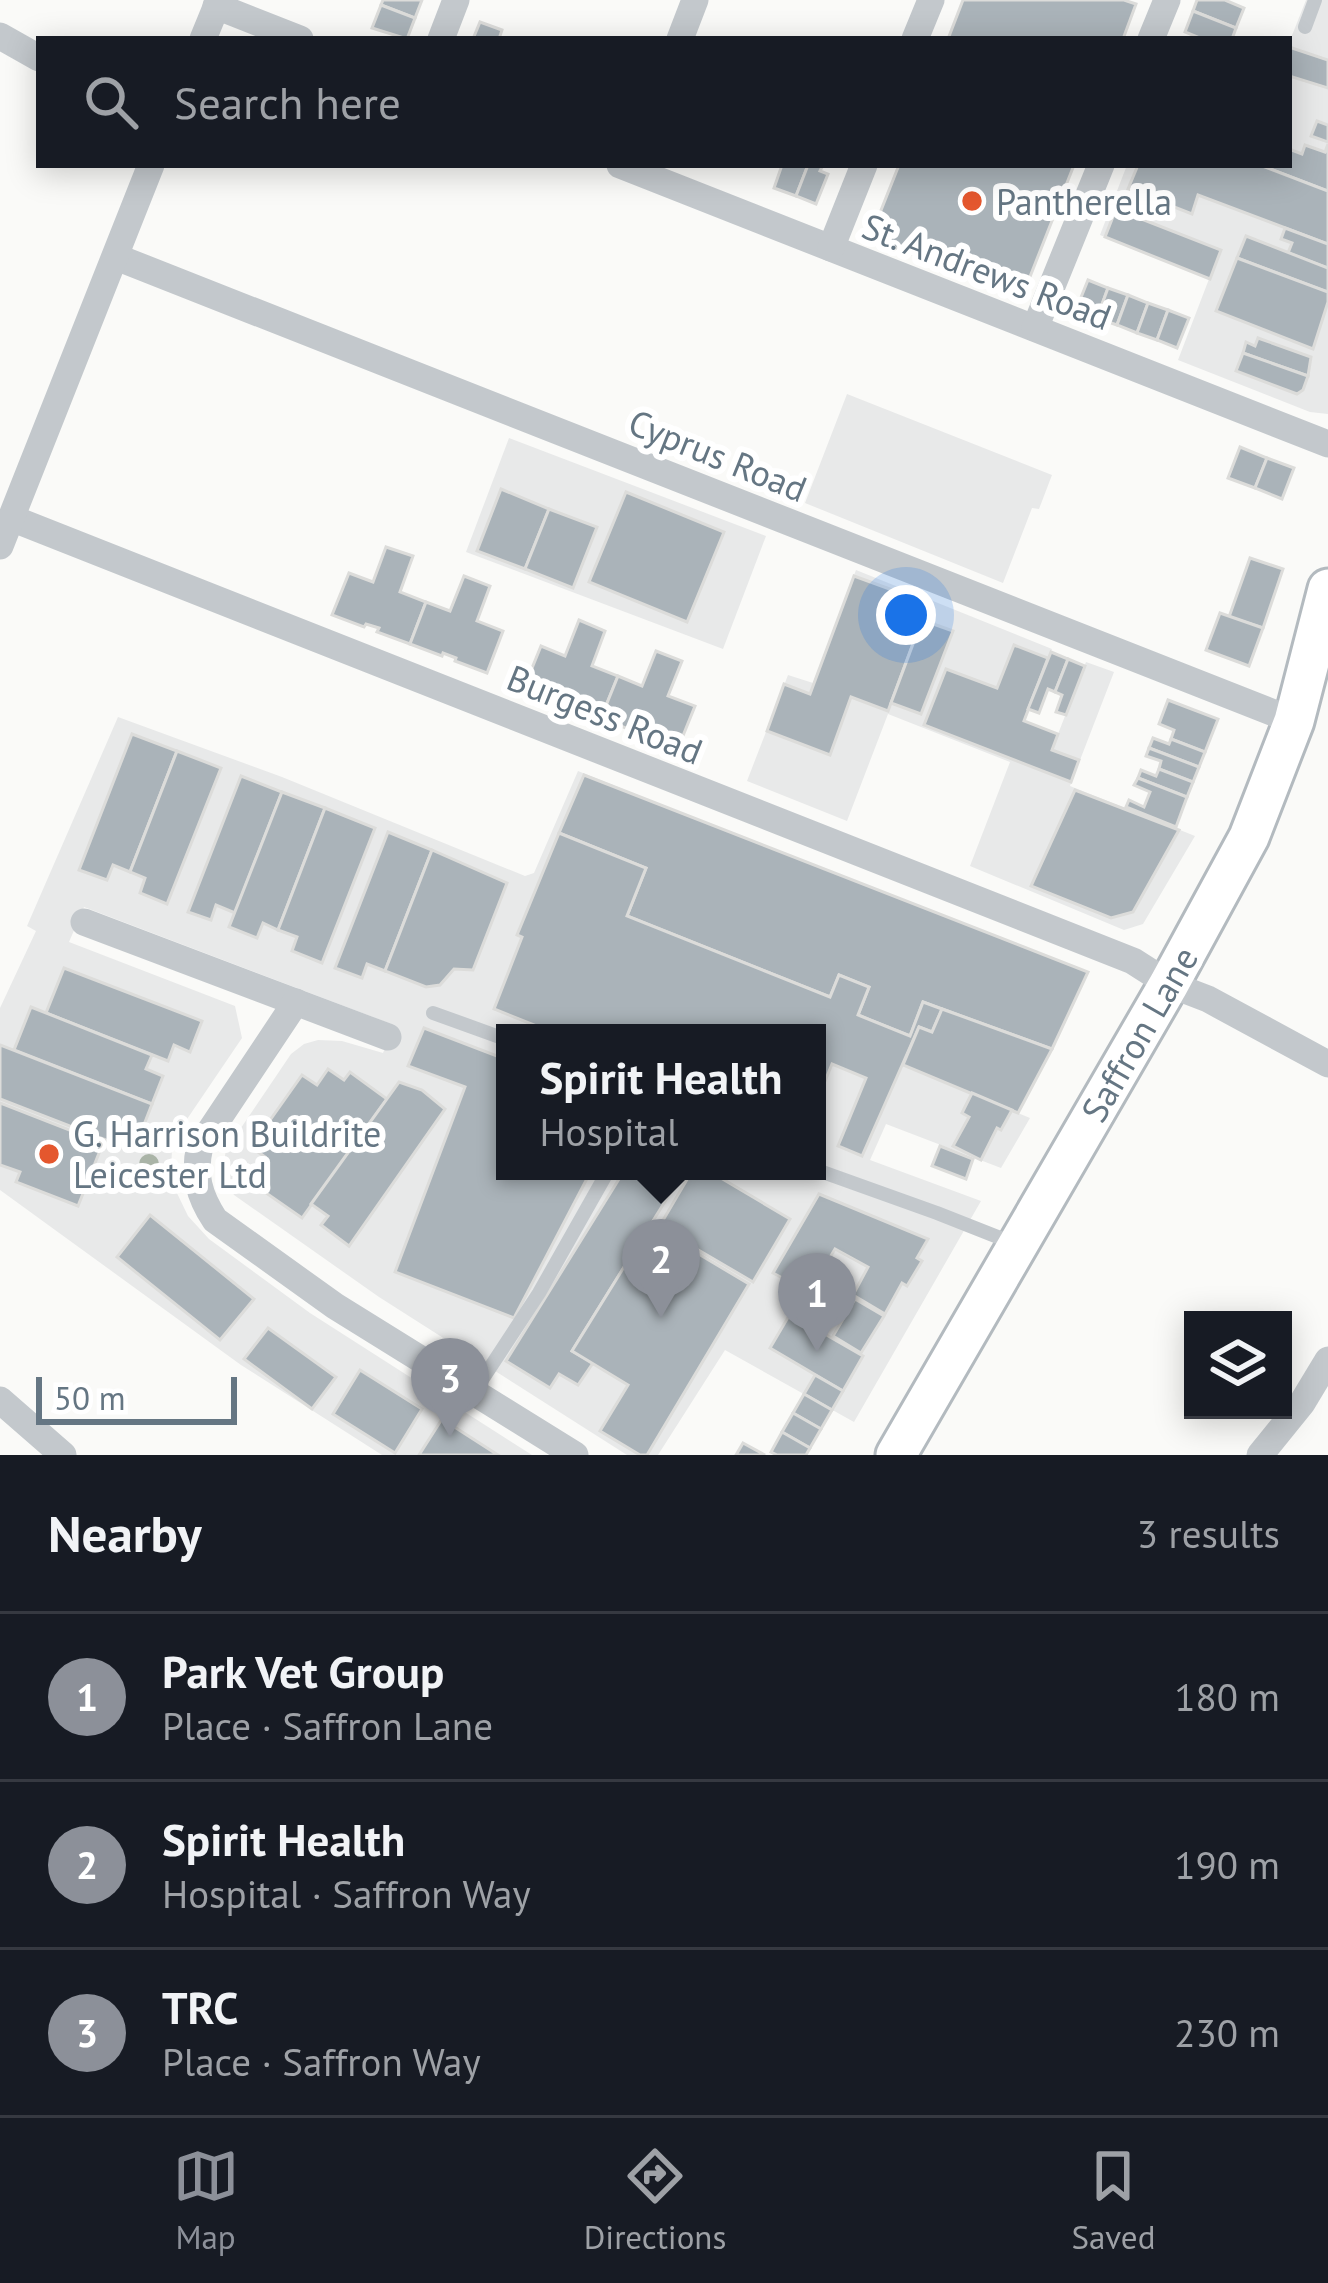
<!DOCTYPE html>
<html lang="en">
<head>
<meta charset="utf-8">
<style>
  :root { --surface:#171b24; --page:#20242c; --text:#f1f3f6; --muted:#9ea1a6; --line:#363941; --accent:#8c9099 }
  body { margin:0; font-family:"PT Sans",sans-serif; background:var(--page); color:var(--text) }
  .controls { position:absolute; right:36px; bottom:36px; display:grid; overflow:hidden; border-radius:0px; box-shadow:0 6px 30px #0003 }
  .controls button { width:108px; height:108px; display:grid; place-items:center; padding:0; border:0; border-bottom:3px solid var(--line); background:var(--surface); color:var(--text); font:60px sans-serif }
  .scale { position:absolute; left:36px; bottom:30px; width:201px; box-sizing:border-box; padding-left:12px; border:6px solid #657683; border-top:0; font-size:33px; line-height:42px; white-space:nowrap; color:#657683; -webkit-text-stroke:9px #fff; paint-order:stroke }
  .you { position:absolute; left:906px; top:615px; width:42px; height:42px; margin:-30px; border:9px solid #fff; border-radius:50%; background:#1a73e8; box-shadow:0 0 0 18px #1a73e833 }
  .badge { display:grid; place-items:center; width:78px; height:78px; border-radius:50%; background:var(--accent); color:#fff; font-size:39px; font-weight:700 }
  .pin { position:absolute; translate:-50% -99px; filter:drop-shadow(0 3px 6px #0008) }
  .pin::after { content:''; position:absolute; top:63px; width:42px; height:36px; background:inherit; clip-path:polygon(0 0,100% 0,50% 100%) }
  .popup { position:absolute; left:496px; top:1024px; width:330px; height:156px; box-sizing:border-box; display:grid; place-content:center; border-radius:0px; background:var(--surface); filter:drop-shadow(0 3px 9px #0005); font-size:39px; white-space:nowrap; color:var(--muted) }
  .popup b { font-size:45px; color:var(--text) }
  .popup::after { content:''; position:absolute; left:50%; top:100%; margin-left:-24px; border:24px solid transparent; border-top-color:var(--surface) }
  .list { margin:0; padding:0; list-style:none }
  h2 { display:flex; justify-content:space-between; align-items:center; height:156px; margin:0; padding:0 48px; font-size:51px }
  h2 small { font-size:39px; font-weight:400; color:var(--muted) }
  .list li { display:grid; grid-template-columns:78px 1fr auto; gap:36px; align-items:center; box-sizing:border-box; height:168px; padding:0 48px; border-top:3px solid var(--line) }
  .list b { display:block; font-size:45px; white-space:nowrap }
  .list p { margin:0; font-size:39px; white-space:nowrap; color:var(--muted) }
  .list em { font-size:39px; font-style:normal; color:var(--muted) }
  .icon { flex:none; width:66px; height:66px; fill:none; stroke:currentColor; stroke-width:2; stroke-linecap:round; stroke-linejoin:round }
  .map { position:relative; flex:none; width:1328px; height:1455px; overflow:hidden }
  .search { position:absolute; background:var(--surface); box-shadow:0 6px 30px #0003; left:36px; right:36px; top:36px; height:132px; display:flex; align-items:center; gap:30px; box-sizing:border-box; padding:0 42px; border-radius:0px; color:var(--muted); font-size:45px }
  .sheet { height:660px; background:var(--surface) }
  nav { display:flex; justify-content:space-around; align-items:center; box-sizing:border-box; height:168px; border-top:3px solid var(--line); background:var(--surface); font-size:33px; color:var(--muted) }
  nav a { display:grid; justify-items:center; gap:6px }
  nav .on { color:var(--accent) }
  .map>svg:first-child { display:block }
</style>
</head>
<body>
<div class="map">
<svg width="1328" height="1455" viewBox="0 0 1328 1455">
  <rect width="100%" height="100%" fill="#fafaf8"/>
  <g fill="#e8e9e9" fill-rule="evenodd">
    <polygon points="1306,0 1328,0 1328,414 1310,412 1178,360 1209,279 1100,235 1127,165 1289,165 1289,43"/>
    <polygon points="847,394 1052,475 1039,509 1032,508 1003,583 805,503"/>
    <polygon points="509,438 766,536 723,649 466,552"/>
    <polygon points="856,570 1052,649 1025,721 1058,734 1086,662 1114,672 1070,786 1195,836 1143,924 1124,930 970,866 1010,762 888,714 847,821 747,781 788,675 813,683"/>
    <path d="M 118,717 L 282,777 L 525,876 L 534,873 L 578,771 L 910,904 L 927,998 L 900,1064 L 1030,1118 L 1001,1168 L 886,1124 L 870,1160 L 981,1201 L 854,1422 L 725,1350 L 658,1455 L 627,1455 L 379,1297 L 234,1195 L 225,1179 L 223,1167 L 226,1150 L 291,1054 L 304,1044 L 318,1040 L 342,1041 L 383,1053 L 394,1025 L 84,907 L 69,942 L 235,1006 L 242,1038 L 183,1125 L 172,1151 L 171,1168 L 175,1189 L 188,1216 L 209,1239 L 310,1313 L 532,1455 L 382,1455 L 241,1365 L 0,1190 L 0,1008 L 36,931 L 27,926 ZM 505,1033 L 817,1033 L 817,1171 L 505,1171 Z"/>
  </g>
  <g fill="#aab3b9" stroke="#dcdcda" stroke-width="3">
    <polygon points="383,0 422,0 415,18 381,5"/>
    <polygon points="963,0 1124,0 1136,4 1123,39 948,39"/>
    <polygon points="1197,0 1225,0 1244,8 1236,28 1193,11"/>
    <polygon points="381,5 415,18 407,39 372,28"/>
    <polygon points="1193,11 1236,28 1232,39 1202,39 1185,32"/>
    <polygon points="480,22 502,30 499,39 473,39"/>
    <polygon points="1289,47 1328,60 1328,88 1289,76"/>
    <polygon points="1317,121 1328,125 1328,142 1311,136"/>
    <polygon points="1328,144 1328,191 1260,165 1289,165 1289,149 1302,154 1305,145 1325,152"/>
    <polygon points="782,165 808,165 796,196 774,188"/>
    <polygon points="808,165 823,165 820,171 828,174 816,204 796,196"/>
    <polygon points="899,165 1074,165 1022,297 870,238"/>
    <polygon points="1138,165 1260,165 1328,191 1328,244 1198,195 1192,214 1128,189"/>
    <polygon points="1116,209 1221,250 1210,279 1105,237"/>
    <polygon points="1285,228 1328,244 1328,268 1288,253 1292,243 1281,239"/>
    <polygon points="1246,236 1328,268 1328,292 1237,258"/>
    <polygon points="1237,258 1328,292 1328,302 1313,349 1216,311"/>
    <polygon points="1088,280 1108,288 1097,318 1076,310"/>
    <polygon points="1108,288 1128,295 1117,325 1097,318"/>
    <polygon points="1128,295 1148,303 1137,333 1117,325"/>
    <polygon points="1148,303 1168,310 1157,340 1137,333"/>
    <polygon points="1168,310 1189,318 1177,348 1157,340"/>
    <polygon points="1258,338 1311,357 1308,376 1243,353 1246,342 1255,346"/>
    <polygon points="1243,353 1308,376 1303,390 1297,394 1236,371"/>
    <polygon points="1240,447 1267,458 1255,488 1228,478"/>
    <polygon points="1267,458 1294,468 1282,499 1255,488"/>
    <polygon points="501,489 549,509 525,569 477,551"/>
    <polygon points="626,492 724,532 687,622 589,582"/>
    <polygon points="549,509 597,527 573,588 525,569"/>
    <polygon points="386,547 413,556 400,592 426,602 410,644 377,632 379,628 366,624 364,627 332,615 349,573 373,582"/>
    <polygon points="1250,558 1283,569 1263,628 1229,617"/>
    <polygon points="464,576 490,586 477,621 503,631 487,673 455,661 456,658 443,653 442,656 410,644 426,602 450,611"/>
    <polygon points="854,576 928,603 888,711 851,697 830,755 767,731 784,684 810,694"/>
    <polygon points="1220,613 1263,628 1249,666 1206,650"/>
    <polygon points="579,620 605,631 592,666 618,676 601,718 569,705 570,702 557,697 556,700 524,688 541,646 565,656"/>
    <polygon points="922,620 953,631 921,714 891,703"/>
    <polygon points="1014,645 1048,658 1024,721 1058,734 1052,750 1079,760 1071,782 924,725 946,669 997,688"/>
    <polygon points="656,651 682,661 668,696 695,706 678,748 646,736 647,733 634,728 633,731 601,718 618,676 642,686"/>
    <polygon points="1051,652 1068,659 1055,692 1048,689 1039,713 1028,709"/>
    <polygon points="1068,659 1085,666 1066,715 1056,712 1062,695 1055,692"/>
    <polygon points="1168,700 1218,719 1205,752 1171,739 1174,730 1159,724"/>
    <polygon points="132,734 177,751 130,872 113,865 107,880 79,870"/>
    <polygon points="1153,738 1169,744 1171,739 1205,752 1199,767 1149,748"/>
    <polygon points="1149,748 1199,767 1193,782 1159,769 1161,761 1146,756"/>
    <polygon points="177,751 221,768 167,904 140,893 145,878 130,872"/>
    <polygon points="1159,769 1193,782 1187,797 1138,778 1141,770 1156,776"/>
    <polygon points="584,775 1088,972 1052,1049 923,1002 910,1036 858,1015 869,987 839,975 830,997 627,916 646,868 559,833"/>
    <polygon points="241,776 282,792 235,913 216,905 211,920 188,912"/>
    <polygon points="1138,778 1187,797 1176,827 1126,807 1129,800 1144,807 1150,792 1134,785"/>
    <polygon points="1075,790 1179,830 1133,912 1111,918 1031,886"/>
    <polygon points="282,792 325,808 278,930 263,923 257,938 229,927"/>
    <polygon points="325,808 375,828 322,963 292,951 297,937 278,930"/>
    <polygon points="388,832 432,850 385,971 367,964 362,978 335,968"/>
    <polygon points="559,833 646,868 627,916 830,997 839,975 869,987 858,1015 910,1036 923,1002 942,1009 932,1032 919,1027 862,1156 838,1146 866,1078 832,1064 817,1101 817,1033 554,1033 494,1009 522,937 517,935"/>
    <polygon points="432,850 507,883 473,970 454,969 440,985 426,987 385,971"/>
    <polygon points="64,968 202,1021 190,1052 174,1045 168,1061 46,1013"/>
    <polygon points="31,1007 152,1055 146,1069 163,1076 152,1104 14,1050"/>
    <polygon points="942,1009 1052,1049 1018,1113 903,1065 919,1027 932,1032"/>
    <polygon points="424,1028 505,1059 505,1171 591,1171 514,1318 395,1272 465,1087 408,1066"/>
    <polygon points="0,1045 152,1104 140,1135 123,1128 116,1144 0,1099"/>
    <polygon points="328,1069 344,1080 350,1072 387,1099 302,1218 249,1181 265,1157 251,1147 302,1075 317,1085"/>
    <polygon points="399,1082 422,1090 445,1109 349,1246 321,1225 328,1216 311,1204"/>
    <polygon points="972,1093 1012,1110 1001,1130 997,1128 981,1160 953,1146 969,1117 962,1113"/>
    <polygon points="0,1103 103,1143 78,1206 16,1182 20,1172 0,1165"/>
    <polygon points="940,1146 973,1159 966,1179 932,1166"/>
    <polygon points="624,1171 684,1171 572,1351 593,1363 578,1385 559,1374 550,1388 506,1361"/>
    <polygon points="692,1171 709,1171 790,1219 753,1282 659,1227"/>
    <polygon points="819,1194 928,1239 917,1258 922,1261 907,1286 902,1283 885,1314 853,1295 868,1267 835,1249 809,1292 773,1273"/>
    <polygon points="150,1215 254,1299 220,1340 117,1257"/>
    <polygon points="650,1225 749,1284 647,1455 640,1455 600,1431 628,1385 572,1351"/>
    <polygon points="855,1299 884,1316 861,1353 833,1336"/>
    <polygon points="790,1314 863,1356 843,1391 770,1348"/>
    <polygon points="268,1328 336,1377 312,1409 244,1359"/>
    <polygon points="360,1370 422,1409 395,1453 333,1414"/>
    <polygon points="815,1375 843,1391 832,1410 804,1394"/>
    <polygon points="804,1394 832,1410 821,1429 793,1413"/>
    <polygon points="793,1413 821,1429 810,1448 782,1432"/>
    <polygon points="442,1419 498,1455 419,1455"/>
    <polygon points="782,1432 810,1448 806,1455 777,1455 771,1452"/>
    <polygon points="743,1443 765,1455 736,1455"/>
  </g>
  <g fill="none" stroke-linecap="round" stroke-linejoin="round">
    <g stroke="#b3babf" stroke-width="45">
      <polyline id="secondary" points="896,1455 1169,984 1249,837 1294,721 1328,589"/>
    </g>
    <g stroke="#c3c8cc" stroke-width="14">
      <polyline points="1305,27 1315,0"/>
      <polyline points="433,1013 505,1039"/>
      <polyline points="817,1170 937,1213 1013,1243"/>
      <polyline points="474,1392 539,1293 608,1171"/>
    </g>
    <g stroke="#c3c8cc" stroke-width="27">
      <polyline points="216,6 300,39"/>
      <polyline points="0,36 39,58"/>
      <polyline points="203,39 219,0"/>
      <polyline points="441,39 456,0"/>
      <polyline points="680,39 695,0"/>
      <polyline points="915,39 931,0"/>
      <polyline points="1151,39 1167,0"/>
      <polyline points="620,165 1328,444"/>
      <polyline points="831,248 864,165"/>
      <polyline points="116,257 1294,721"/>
      <polyline points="1035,328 1101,165"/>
      <polyline points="11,518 1133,961 1169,984 1208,999 1328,1064"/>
      <polyline points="0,546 151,165"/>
      <polyline points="84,922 388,1037"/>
      <path d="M 296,1002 L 200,1146 C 193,1174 199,1196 215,1220 L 335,1306 L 575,1455"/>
      <polyline points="0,1400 63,1455"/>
      <polyline points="1260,1455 1302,1403 1328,1360"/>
    </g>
    <use href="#secondary" stroke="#fff" stroke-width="39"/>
  </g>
  <circle fill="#aab4a7" cx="149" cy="1164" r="10"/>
  <g fill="#e4572e" stroke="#fff" stroke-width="4.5">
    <circle cx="972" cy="201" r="12"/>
    <circle cx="49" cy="1154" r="12"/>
  </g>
  <g text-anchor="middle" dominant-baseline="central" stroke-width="12" stroke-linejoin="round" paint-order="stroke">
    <g font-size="36" fill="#657683" stroke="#fff" text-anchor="start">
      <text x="996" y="201">Pantherella</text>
      <text x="73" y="1133">G. Harrison Buildrite<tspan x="73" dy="41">Leicester Ltd</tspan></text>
    </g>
    <g font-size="36" fill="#657683" stroke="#fff">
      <text transform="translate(987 271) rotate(21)">St. Andrews Road</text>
      <text transform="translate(718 455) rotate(22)">Cyprus Road</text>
      <text transform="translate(605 714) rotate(22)">Burgess Road</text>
      <text transform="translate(1139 1034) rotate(-60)">Saffron Lane</text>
    </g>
  </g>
</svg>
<div class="controls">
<button><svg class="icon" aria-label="layers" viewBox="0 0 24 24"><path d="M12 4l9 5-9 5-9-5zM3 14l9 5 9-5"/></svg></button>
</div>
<div class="scale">50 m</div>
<div class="you"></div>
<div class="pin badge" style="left:817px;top:1352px">1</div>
<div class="pin badge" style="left:661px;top:1318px">2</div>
<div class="popup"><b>Spirit Health</b>Hospital</div>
<div class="pin badge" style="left:450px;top:1437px">3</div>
<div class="search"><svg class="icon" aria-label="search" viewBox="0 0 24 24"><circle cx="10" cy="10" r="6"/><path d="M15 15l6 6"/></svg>Search here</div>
</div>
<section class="sheet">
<h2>Nearby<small>3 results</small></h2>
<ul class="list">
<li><span class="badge">1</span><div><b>Park Vet Group</b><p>Place · Saffron Lane</p></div><em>180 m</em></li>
<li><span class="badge">2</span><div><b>Spirit Health</b><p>Hospital · Saffron Way</p></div><em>190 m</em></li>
<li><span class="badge">3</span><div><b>TRC</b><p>Place · Saffron Way</p></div><em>230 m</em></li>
</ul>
</section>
<nav>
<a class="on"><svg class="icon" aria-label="map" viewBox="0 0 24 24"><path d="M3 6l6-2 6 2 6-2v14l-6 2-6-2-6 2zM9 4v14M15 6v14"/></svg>Map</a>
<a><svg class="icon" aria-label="directions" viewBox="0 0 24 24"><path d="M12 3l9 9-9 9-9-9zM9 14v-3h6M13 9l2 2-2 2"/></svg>Directions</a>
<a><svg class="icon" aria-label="saved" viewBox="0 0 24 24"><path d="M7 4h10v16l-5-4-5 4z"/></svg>Saved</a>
</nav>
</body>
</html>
